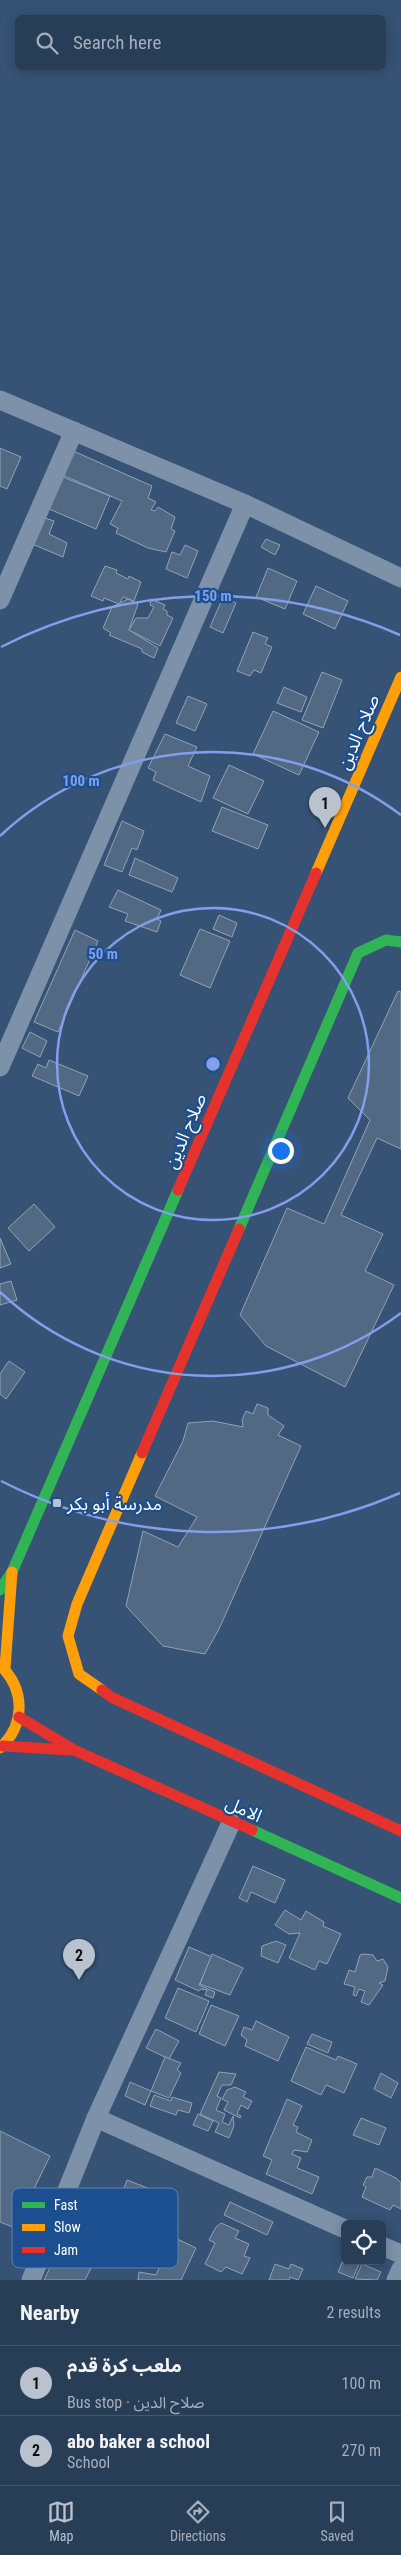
<!DOCTYPE html>
<html lang="en">
<head>
<meta charset="utf-8">
<style>
  :root { --surface:#283e57; --page:#30455d; --text:#f1f3f6; --muted:#a5aeba; --line:#44576d; --accent:#b9c2ce }
  body { margin:0; font-family:"Roboto Condensed","Noto Sans Arabic",sans-serif; background:var(--page); color:var(--text) }
  .controls { position:absolute; right:15px; bottom:15px; display:grid; overflow:hidden; border-radius:8px; box-shadow:0 2px 12px #0003 }
  .controls button { width:45px; height:45px; display:grid; place-items:center; padding:0; border:0; border-bottom:1px solid var(--line); background:var(--surface); color:var(--text); font:25px sans-serif }
  .you { position:absolute; left:280px; top:1150px; width:18px; height:18px; margin:-12px; border:4px solid #fff; border-radius:50%; background:#1a73e8; box-shadow:0 0 0 8px #1a73e833 }
  .badge { display:grid; place-items:center; width:32px; height:32px; border-radius:50%; background:var(--accent); color:#111; font-size:16px; font-weight:700 }
  .pin { position:absolute; translate:-50% -41px; filter:drop-shadow(0 1px 2px #0008) }
  .pin::after { content:''; position:absolute; top:26px; width:18px; height:15px; background:inherit; clip-path:polygon(0 0,100% 0,50% 100%) }
  .list { margin:0; padding:0; list-style:none }
  h2 { display:flex; justify-content:space-between; align-items:center; height:65px; margin:0; padding:0 20px; font-size:21px }
  h2 small { font-size:16px; font-weight:400; color:var(--muted) }
  .list li { display:grid; grid-template-columns:32px 1fr auto; gap:15px; align-items:center; box-sizing:border-box; height:70px; padding:0 20px; border-top:1px solid var(--line) }
  .list b { display:block; font-size:19px; white-space:nowrap }
  .list p { margin:0; font-size:16px; white-space:nowrap; color:var(--muted) }
  .list em { font-size:16px; font-style:normal; color:var(--muted) }
  .icon { flex:none; width:28px; height:28px; fill:none; stroke:currentColor; stroke-width:2; stroke-linecap:round; stroke-linejoin:round }
  .map { position:relative; flex:none; width:401px; height:2280px; overflow:hidden }
  .search { position:absolute; background:var(--surface); box-shadow:0 2px 12px #0003; left:15px; right:15px; top:15px; height:55px; display:flex; align-items:center; gap:12px; box-sizing:border-box; padding:0 18px; border-radius:8px; color:var(--muted); font-size:19px }
  .sheet { height:205px; background:var(--surface) }
  nav { display:flex; justify-content:space-around; align-items:center; box-sizing:border-box; height:70px; border-top:1px solid var(--line); background:var(--surface); font-size:14px; color:var(--muted) }
  nav a { display:grid; justify-items:center; gap:2px }
  nav .on { color:var(--accent) }
  .map>svg:first-child { display:block }
</style>
</head>
<body>
<div class="map">
<svg width="401" height="2280" viewBox="0 0 401 2280">
  <rect width="100%" height="100%" fill="#365274"/>
  <g fill="#526984" stroke="#92a2b6">
    <polygon points="0,448 21,457 7,489 0,486"/>
    <polygon points="71,450 152,486 148,498 156,502 151,510 155,511 158,507 175,517 171,529 175,531 166,552 148,548 116,533 118,528 110,524 122,501 60,474"/>
    <polygon points="63,477 110,496 96,529 49,509"/>
    <polygon points="45,518 54,521 49,534 67,543 63,557 32,544"/>
    <polygon points="266,539 280,545 275,555 261,547"/>
    <polygon points="185,545 198,551 187,578 166,569 172,552 180,555"/>
    <polygon points="105,566 117,570 116,573 128,579 129,576 141,582 134,601 123,597 119,604 104,598 103,601 91,596"/>
    <polygon points="268,568 297,581 285,609 256,597"/>
    <polygon points="316,586 348,601 335,629 303,614"/>
    <polygon points="223,597 236,603 223,633 210,627"/>
    <polygon points="128,599 138,604 129,630 158,648 154,658 142,652 142,649 109,635 111,633 103,628 112,607"/>
    <polygon points="151,599 165,605 163,609 167,611 167,615 173,618 160,646 129,630 136,618 148,618 154,607 150,605"/>
    <polygon points="253,632 268,638 265,644 272,647 261,673 254,670 250,676 237,671"/>
    <polygon points="322,672 342,680 323,728 302,720"/>
    <polygon points="284,687 307,697 301,712 277,703"/>
    <polygon points="188,696 207,704 195,731 176,723"/>
    <polygon points="273,711 319,732 299,775 253,754"/>
    <polygon points="165,734 197,747 188,766 210,776 201,802 153,780 156,772 148,768"/>
    <polygon points="229,765 264,781 248,814 213,798"/>
    <polygon points="222,807 268,825 258,849 212,831"/>
    <polygon points="122,821 144,831 137,850 132,848 122,872 104,865"/>
    <polygon points="135,858 178,878 172,892 129,875"/>
    <polygon points="118,890 161,910 157,919 161,921 157,932 125,921 128,914 109,907"/>
    <polygon points="219,915 237,923 232,937 213,929"/>
    <polygon points="200,929 230,941 210,988 180,975"/>
    <polygon points="75,930 98,941 58,1032 34,1022"/>
    <polygon points="398,991 401,992 401,1149 377,1138 341,1215 383,1234 365,1271 394,1285 345,1387 266,1346 240,1315 287,1208 324,1224 370,1120 348,1098"/>
    <polygon points="30,1032 47,1041 40,1057 22,1048"/>
    <polygon points="49,1060 88,1076 79,1096 32,1076 38,1064 46,1068"/>
    <polygon points="34,1204 55,1227 29,1251 8,1228"/>
    <polygon points="0,1238 11,1264 0,1268"/>
    <polygon points="11,1281 17,1300 0,1305 0,1284"/>
    <polygon points="9,1361 25,1372 6,1399 0,1394 0,1374"/>
    <polygon points="257,1404 268,1408 268,1415 284,1426 278,1435 301,1446 219,1629 205,1654 163,1646 126,1606 143,1531 178,1547 197,1517 155,1496 183,1441 188,1423 213,1421 243,1427 242,1420 246,1411 253,1414"/>
    <polygon points="253,1866 285,1880 275,1903 251,1892 247,1902 239,1898"/>
    <polygon points="285,1910 301,1920 306,1911 324,1922 323,1926 341,1934 327,1964 319,1961 315,1970 289,1958 300,1933 289,1934 275,1925"/>
    <polygon points="276,1941 286,1945 278,1963 261,1956 262,1946"/>
    <polygon points="189,1947 212,1957 199,1985 215,1992 213,1998 205,1995 207,1990 201,1989 199,1991 175,1980"/>
    <polygon points="212,1954 243,1968 230,1995 200,1984"/>
    <polygon points="363,1954 373,1955 377,1961 383,1959 388,1967 385,1981 379,1983 383,1985 369,2005 361,2002 365,1991 359,1989 356,1996 353,1995 355,1987 344,1984 349,1970 355,1972 360,1955"/>
    <polygon points="178,1988 209,2001 196,2032 165,2018"/>
    <polygon points="211,2005 239,2016 225,2046 199,2034"/>
    <polygon points="256,2021 289,2037 278,2061 245,2046 247,2040 241,2035 244,2027 252,2030"/>
    <polygon points="156,2029 179,2041 169,2059 146,2048"/>
    <polygon points="312,2034 332,2042 328,2053 307,2044"/>
    <polygon points="306,2047 336,2060 338,2056 357,2064 344,2093 326,2085 321,2095 291,2081"/>
    <polygon points="165,2057 181,2063 177,2070 181,2073 169,2098 151,2091"/>
    <polygon points="219,2072 236,2074 231,2085 222,2085 217,2096 221,2098 216,2110 225,2114 222,2122 229,2125 233,2116 234,2126 229,2138 215,2132 219,2123 200,2114"/>
    <polygon points="381,2073 398,2083 391,2098 374,2089"/>
    <polygon points="130,2082 151,2091 145,2105 125,2096"/>
    <polygon points="235,2087 246,2092 243,2097 252,2101 248,2109 241,2105 237,2114 241,2116 240,2118 224,2110 228,2102 222,2099 227,2090"/>
    <polygon points="154,2095 171,2101 172,2097 192,2103 189,2113 178,2110 176,2115 150,2106"/>
    <polygon points="287,2099 302,2106 293,2125 298,2127 296,2132 312,2140 307,2152 294,2150 292,2154 301,2158 297,2168 319,2177 312,2194 266,2174 272,2160 263,2156"/>
    <polygon points="198,2114 213,2121 208,2131 193,2125"/>
    <polygon points="361,2118 386,2128 379,2145 353,2135"/>
    <polygon points="0,2131 50,2156 15,2228 0,2222"/>
    <polygon points="375,2168 396,2178 401,2183 401,2209 393,2205 390,2210 362,2197 366,2187 363,2185 367,2177 372,2177"/>
    <polygon points="127,2180 150,2189 141,2195 149,2197 171,2211 178,2226 175,2234 152,2225 148,2234 112,2221"/>
    <polygon points="230,2202 273,2222 267,2235 224,2215"/>
    <polygon points="221,2223 239,2231 235,2238 249,2244 244,2256 250,2258 242,2274 226,2267 221,2272 205,2264 215,2243 209,2240 216,2227"/>
    <polygon points="154,2228 196,2248 181,2280 138,2280 139,2272 156,2275 163,2260 143,2251 148,2237"/>
    <polygon points="65,2237 83,2246 80,2252 95,2260 85,2280 44,2280"/>
    <polygon points="345,2256 345,2261 360,2262 353,2278 338,2272"/>
    <polygon points="275,2264 289,2269 291,2264 303,2269 298,2280 290,2277 289,2280 269,2280"/>
    <polygon points="362,2264 381,2272 377,2280 355,2279"/>
  </g>
  <g fill="none" stroke-linecap="round" stroke-linejoin="round">
    <g stroke="#7d92a8" stroke-width="19">
      <polyline points="0,400 245,504 401,578"/>
      <polyline points="0,600 74,431"/>
      <polyline points="0,1067 245,504"/>
      <polyline points="96,2118 345,2229"/>
      <polyline points="382,2246 401,2254"/>
      <polyline points="31,2280 96,2118 231,1823"/>
      <polyline points="396,2280 401,2269"/>
    </g>
    <g stroke="#30b455" stroke-width="11">
      <polyline points="239,1229 358,953 386,940 401,942"/>
      <polyline points="0,1590 12,1572 178,1190"/>
      <polyline points="252,1830 401,1898"/>
    </g>
    <g stroke="#ff9f0a" stroke-width="11">
      <polyline points="316,873 401,677"/>
      <path d="M 0,1665 C 25,1689 26,1724 0,1748"/>
      <polyline points="5,1668 12,1572"/>
      <polyline points="102,1690 79,1674 68,1636 77,1604 142,1453"/>
    </g>
    <g stroke="#e5322d" stroke-width="11">
      <polyline points="178,1190 316,873"/>
      <polyline points="142,1453 239,1229"/>
      <polyline points="102,1690 111,1697 401,1831"/>
      <polyline points="19,1717 74,1750 252,1830"/>
      <polyline points="3,1746 70,1750"/>
    </g>
  </g>
  <g fill="none" stroke="#839eea" stroke-width="2.5">
    <circle cx="213" cy="1064" r="156"/>
    <path d="M401 1313A312 312 0 0 1 0 1292M0 836A312 312 0 0 1 401 815"/>
    <path d="M400 1493A468 468 0 0 1 1 1481M1 647A468 468 0 0 1 400 635"/>
  </g>
  <rect fill="#b9c2ce" stroke="#1b4f8f" stroke-width="2" x="52" y="1498" width="10" height="10" rx="2.5"/>
  <g text-anchor="middle" dominant-baseline="central" stroke-width="4.5" stroke-linejoin="round" paint-order="stroke">
    <g font-size="18" fill="#fff" stroke="#1b4f8f">
      <text transform="translate(358 732) rotate(-67)">صلاح الدين</text>
      <text transform="translate(185 1131) rotate(-67)">صلاح الدين</text>
      <text transform="translate(244 1809) rotate(24)">الامل</text>
    </g>
    <g font-size="18" fill="#fff" stroke="#1b4f8f" text-anchor="start">
      <text x="67" y="1503">مدرسة أبو بكر</text>
    </g>
  </g>
  <rect x="12" y="2188" width="166" height="80" rx="8" fill="#1b4f8f" stroke="#5f84b1" stroke-width="1"/>
  <rect x="22" y="2202" width="23" height="6" fill="#30b455"/>
  <rect x="22" y="2224" width="23" height="7" fill="#ff9f0a"/>
  <rect x="22" y="2247" width="23" height="6" fill="#e5322d"/>
  <g font-size="14" fill="#fff">
    <text x="54" y="2210">Fast</text>
    <text x="54" y="2232">Slow</text>
    <text x="54" y="2255">Jam</text>
  </g>
  <circle cx="213" cy="1064" r="8" fill="#839eea" stroke="#1b4f8f" stroke-width="2.5"/>
  <g font-size="15" text-anchor="middle" font-weight="bold" fill="#839eea" stroke="#1b4f8f" stroke-width="4.5" stroke-linejoin="round" paint-order="stroke">
    <text x="213" y="601">150 m</text>
    <text x="81" y="786">100 m</text>
    <text x="103" y="959">50 m</text>
  </g>
</svg>
<div class="controls">
<button><svg class="icon" aria-label="locate" viewBox="0 0 24 24"><circle cx="12" cy="12" r="6"/><path d="M12 2v4M12 18v4M2 12h4M18 12h4"/></svg></button>
</div>
<div class="you"></div>
<div class="pin badge" style="left:325px;top:828px">1</div>
<div class="pin badge" style="left:79px;top:1980px">2</div>
<div class="search"><svg class="icon" aria-label="search" viewBox="0 0 24 24"><circle cx="10" cy="10" r="6"/><path d="M15 15l6 6"/></svg>Search here</div>
</div>
<section class="sheet">
<h2>Nearby<small>2 results</small></h2>
<ul class="list">
<li><span class="badge">1</span><div><b>ملعب كرة قدم</b><p>Bus stop · صلاح الدين</p></div><em>100 m</em></li>
<li><span class="badge">2</span><div><b>abo baker a school</b><p>School</p></div><em>270 m</em></li>
</ul>
</section>
<nav>
<a class="on"><svg class="icon" aria-label="map" viewBox="0 0 24 24"><path d="M3 6l6-2 6 2 6-2v14l-6 2-6-2-6 2zM9 4v14M15 6v14"/></svg>Map</a>
<a><svg class="icon" aria-label="directions" viewBox="0 0 24 24"><path d="M12 3l9 9-9 9-9-9zM9 14v-3h6M13 9l2 2-2 2"/></svg>Directions</a>
<a><svg class="icon" aria-label="saved" viewBox="0 0 24 24"><path d="M7 4h10v16l-5-4-5 4z"/></svg>Saved</a>
</nav>
</body>
</html>
